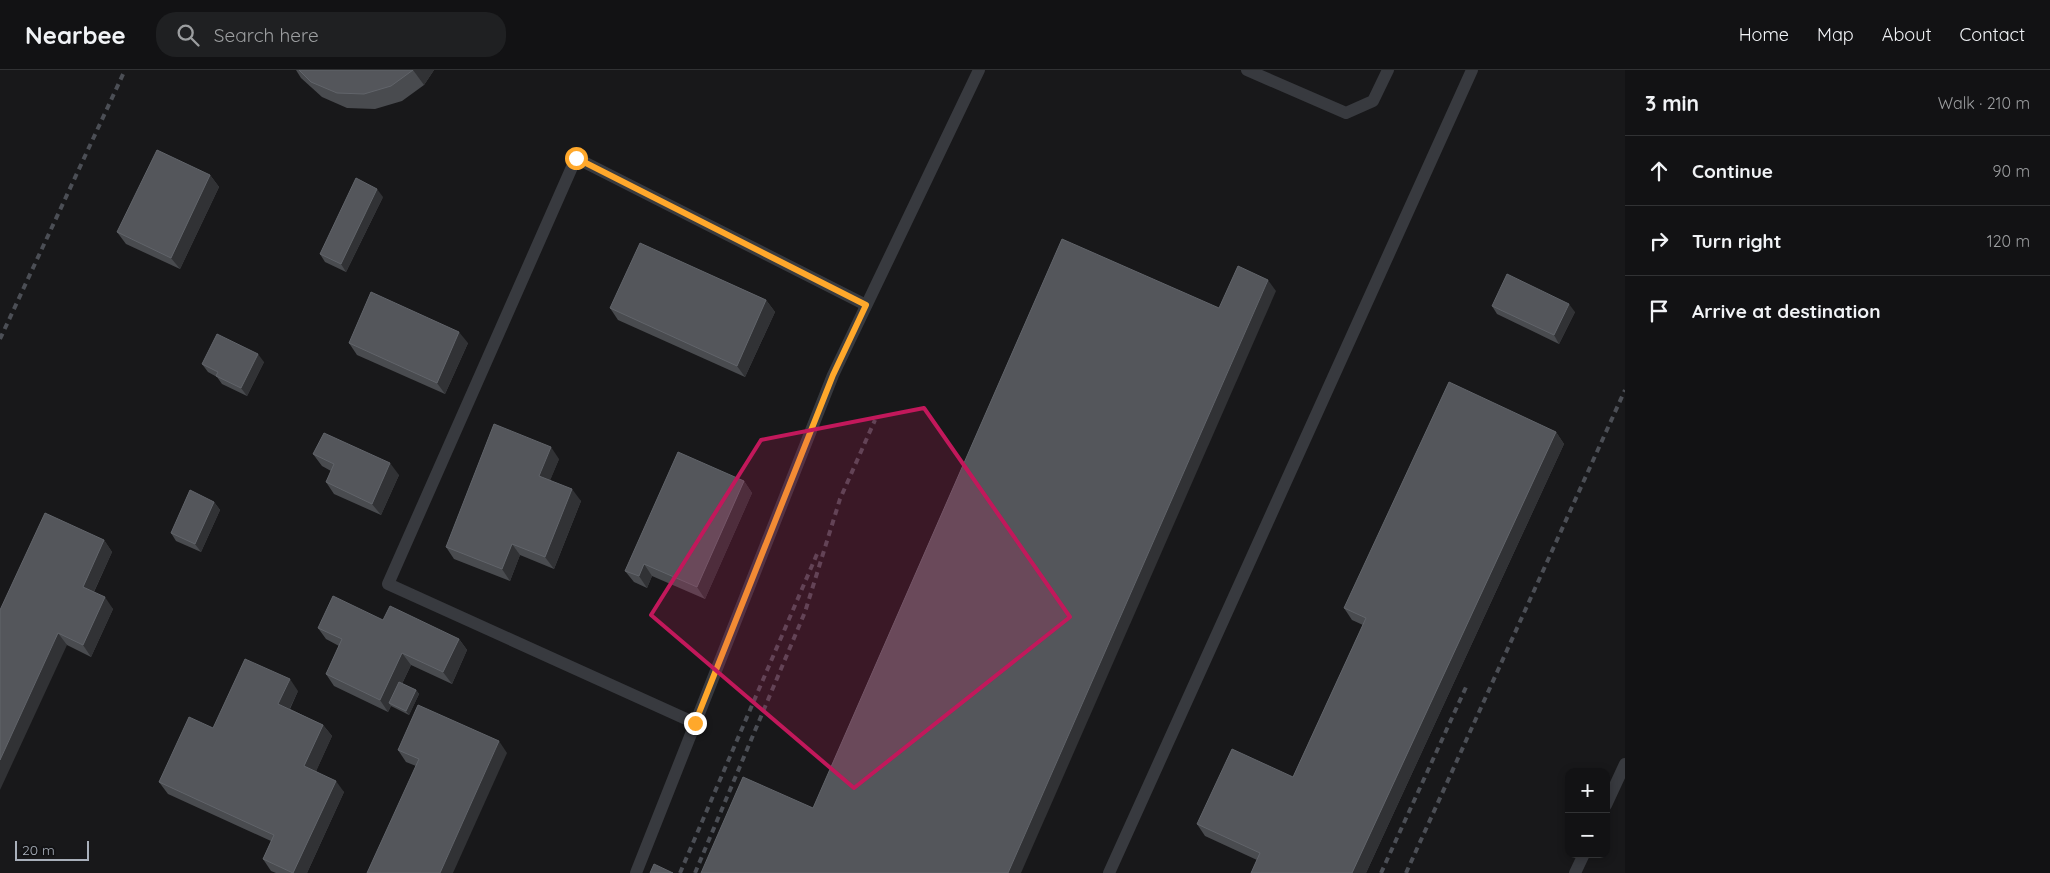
<!DOCTYPE html>
<html lang="en">
<head>
<meta charset="utf-8">
<style>
  :root { --surface:#121214; --page:#1f2022; --text:#f1f3f6; --muted:#9c9ea0; --line:#313234 }
  body { margin:0; font-family:Quicksand,sans-serif; background:var(--page); color:var(--text) }
  .controls { position:absolute; right:15px; bottom:15px; display:grid; overflow:hidden; border-radius:10px; box-shadow:0 2px 8px #0003 }
  .controls button { width:45px; height:45px; display:grid; place-items:center; padding:0; border:0; border-bottom:1px solid var(--line); background:var(--surface); color:var(--text); font:25px sans-serif }
  .scale { position:absolute; left:15px; bottom:12px; width:74px; box-sizing:border-box; padding-left:5px; border:2px solid #a9b0bb; border-top:0; font-size:14px; line-height:18px; white-space:nowrap; color:#a9b0bb; -webkit-text-stroke:4px #131315; paint-order:stroke }
  .stop { position:absolute; width:15px; height:15px; margin:-11px; border:4px solid #ffa82b; border-radius:50%; background:#fff }
  .stop.end { background:#ffa82b; border-color:#fff; box-shadow:0 1px 5px #0008 }
  .list { margin:0; padding:0; list-style:none }
  h2 { display:flex; justify-content:space-between; align-items:center; height:65px; margin:0; padding:0 20px; font-size:21px }
  h2 small { font-size:16px; font-weight:400; color:var(--muted) }
  .list li { display:grid; grid-template-columns:32px 1fr auto; gap:15px; align-items:center; box-sizing:border-box; height:70px; padding:0 20px; border-top:1px solid var(--line) }
  .list b { display:block; font-size:19px; white-space:nowrap }
  .list em { font-size:16px; font-style:normal; color:var(--muted) }
  .icon { flex:none; width:28px; height:28px; fill:none; stroke:currentColor; stroke-width:2; stroke-linecap:round; stroke-linejoin:round }
  .map { position:relative; flex:none; width:1625px; height:803px; overflow:hidden }
  header { display:flex; align-items:center; gap:30px; box-sizing:border-box; height:70px; padding:0 25px; background:var(--surface); border-bottom:1px solid var(--line) }
  header strong { font-size:24px }
  nav { display:flex; gap:28px; margin-inline-start:auto; font-size:18px }
  .search { width:350px; height:45px; background:var(--page); display:flex; align-items:center; gap:12px; box-sizing:border-box; padding:0 18px; border-radius:20px; color:var(--muted); font-size:19px }
  main { display:flex }
  aside { flex:1; background:var(--surface) }
  .map>svg:first-child { display:block }
</style>
</head>
<body>
<header>
<strong>Nearbee</strong>
<div class="search"><svg class="icon" aria-label="search" viewBox="0 0 24 24"><circle cx="10" cy="10" r="6"/><path d="M15 15l6 6"/></svg>Search here</div>
<nav><a>Home</a><a>Map</a><a>About</a><a>Contact</a></nav>
</header>
<main>
<div class="map">
<svg width="1625" height="803" viewBox="0 0 1625 803">
  <rect width="100%" height="100%" fill="#18181a"/>
  <g fill="none" stroke-linecap="round" stroke-linejoin="round">
    <g stroke="#383a3f" stroke-width="12">
      <polyline points="1247,0 1346,43 1373,31 1388,0"/>
      <polyline points="695,653 388,514 576,88 866,235"/>
      <polyline points="1606,735 1625,694"/>
      <polyline points="636,803 833,305 979,0"/>
      <polyline points="1109,803 1472,0"/>
      <polyline points="1575,803 1584,784"/>
    </g>
    <g stroke="#4b4e55" stroke-width="4" stroke-dasharray="6 5" stroke-linecap="butt">
      <polyline points="0,269 125,0"/>
      <polyline points="680,803 817,484"/>
      <polyline points="695,803 805,542 840,429 875,350"/>
      <polyline points="1381,803 1467,615"/>
      <polyline points="1406,803 1625,320"/>
    </g>
  </g>
  <g fill="#494b4f">
    <polygon points="296,0 434,0 424,15 402,31 375,39 347,38 322,27 301,8"/>
    <polygon points="210,105 219,117 180,199 126,174 117,162"/>
    <polygon points="383,127 346,202 325,192 320,184"/>
    <polygon points="766,230 775,242 745,307 618,250 610,238"/>
    <polygon points="1492,236 1575,242 1559,274 1497,244"/>
    <polygon points="349,273 468,273 445,324 357,285"/>
    <polygon points="264,292 247,326 222,314 217,307 208,302 202,294"/>
    <polygon points="1556,362 1564,374 1366,803 1251,803 1257,790 1205,766 1197,754 1293,707 1363,555 1352,550 1344,538"/>
    <polygon points="313,384 399,405 381,445 334,424 326,412 331,401 322,396"/>
    <polygon points="559,389 550,410 581,431 554,499 520,485 510,511 454,489 446,477"/>
    <polygon points="744,411 752,423 705,529 652,506 647,518 634,512 625,501"/>
    <polygon points="214,432 220,440 201,482 176,471 171,463"/>
    <polygon points="104,470 112,482 94,522 113,539 91,587 67,575 0,540"/>
    <polygon points="383,550 459,569 467,580 452,614 411,595 402,614 416,620 419,624 409,645 391,636 388,642 334,616 326,604 339,576 326,569 318,558"/>
    <polygon points="298,621 290,639 323,655 332,666 316,701 344,722 307,803 276,803 271,801 263,789 271,771 168,724 159,712"/>
    <polygon points="398,680 507,683 416,696 406,692"/>
  </g>
  <g fill="#313235">
    <polygon points="413,0 434,0 424,15"/>
    <polygon points="210,105 219,117 180,199 171,188"/>
    <polygon points="377,119 383,127 346,202 341,194"/>
    <polygon points="1268,210 1276,221 1021,803 1008,803"/>
    <polygon points="766,230 775,242 745,307 737,296"/>
    <polygon points="1569,234 1575,242 1559,274 1554,265"/>
    <polygon points="459,262 468,273 445,324 437,313"/>
    <polygon points="258,284 264,292 247,326 241,318"/>
    <polygon points="1556,362 1564,374 1366,803 1352,803"/>
    <polygon points="551,377 559,389 547,418 539,406"/>
    <polygon points="390,393 399,405 381,445 372,434"/>
    <polygon points="744,411 752,423 705,529 697,517"/>
    <polygon points="572,419 581,431 554,499 545,487"/>
    <polygon points="214,432 220,440 201,482 195,474"/>
    <polygon points="104,470 112,482 91,528 83,517"/>
    <polygon points="512,474 520,485 510,511 502,499"/>
    <polygon points="644,494 652,506 647,518 639,506"/>
    <polygon points="105,527 113,539 91,587 83,575"/>
    <polygon points="58,563 67,575 0,720 0,690"/>
    <polygon points="459,569 467,580 452,614 443,602"/>
    <polygon points="402,583 411,595 392,634 389,633 391,636 388,642 380,630"/>
    <polygon points="290,609 298,621 286,646 278,634"/>
    <polygon points="416,620 419,624 409,645 406,641"/>
    <polygon points="323,655 332,666 313,708 304,696"/>
    <polygon points="499,671 507,683 453,803 440,803"/>
    <polygon points="336,711 344,722 307,803 293,803"/>
  </g>
  <g fill="#54565b" stroke="#61646a">
    <polygon points="299,0 413,0 391,16 364,24 337,23 311,12"/>
    <polygon points="157,80 210,105 171,188 117,162"/>
    <polygon points="356,108 377,119 341,194 320,184"/>
    <polygon points="1062,169 1219,238 1238,196 1268,210 1008,803 701,803 743,707 813,738"/>
    <polygon points="640,173 766,230 737,296 610,238"/>
    <polygon points="1507,204 1569,234 1554,265 1492,236"/>
    <polygon points="371,222 459,262 437,313 349,273"/>
    <polygon points="217,264 258,284 241,318 216,306 218,302 202,294"/>
    <polygon points="1449,312 1556,362 1352,803 1251,803 1260,783 1197,754 1232,679 1293,707 1366,548 1344,538"/>
    <polygon points="494,354 551,377 539,406 572,419 545,487 512,474 502,499 446,477"/>
    <polygon points="324,363 390,393 372,434 326,412 334,394 313,384"/>
    <polygon points="678,382 744,411 697,517 644,494 639,506 625,501"/>
    <polygon points="190,420 214,432 195,474 171,463"/>
    <polygon points="45,443 104,470 83,517 105,527 83,575 58,563 0,690 0,540"/>
    <polygon points="333,526 383,550 390,536 459,569 443,602 402,583 380,630 326,604 342,569 318,558"/>
    <polygon points="245,589 290,609 278,634 323,655 304,696 336,711 293,803 263,789 274,765 159,712 189,647 213,658"/>
    <polygon points="399,612 416,620 406,641 389,633"/>
    <polygon points="418,635 499,671 440,803 367,803 419,689 398,680"/>
    <polygon points="654,794 673,803 650,803"/>
  </g>
  <g fill="none" stroke-linecap="round" stroke-linejoin="round">
    <polyline stroke="#ffa82b" stroke-width="6" points="576,88 866,235 833,305 695,653"/>
  </g>
  <path fill="#c2185b" fill-opacity="0.2" stroke="#c2185b" stroke-width="4" stroke-linejoin="round" d="M 924,338 L 1070,547 L 854,718 L 651,545 L 761,370 Z"/>
</svg>
<div class="controls">
<button>+</button>
<button>−</button>
</div>
<div class="scale">20 m</div>
<div class="stop" style="left:576px;top:88px"></div>
<div class="stop end" style="left:695px;top:653px"></div>
</div>
<aside>
<h2>3 min<small>Walk · 210 m</small></h2>
<ul class="list">
<li><svg class="icon" aria-label="ahead" viewBox="0 0 24 24"><path d="M12 20V5M6 11l6-6 6 6"/></svg><div><b>Continue</b></div><em>90 m</em></li>
<li><svg class="icon" aria-label="right" viewBox="0 0 24 24"><path d="M7 20v-9h11M14 6l5 5-5 5"/></svg><div><b>Turn right</b></div><em>120 m</em></li>
<li><svg class="icon" aria-label="arrive" viewBox="0 0 24 24"><path d="M6 21V4h12l-3 4 3 4H6"/></svg><div><b>Arrive at destination</b></div></li>
</ul>
</aside>
</main>
</body>
</html>
